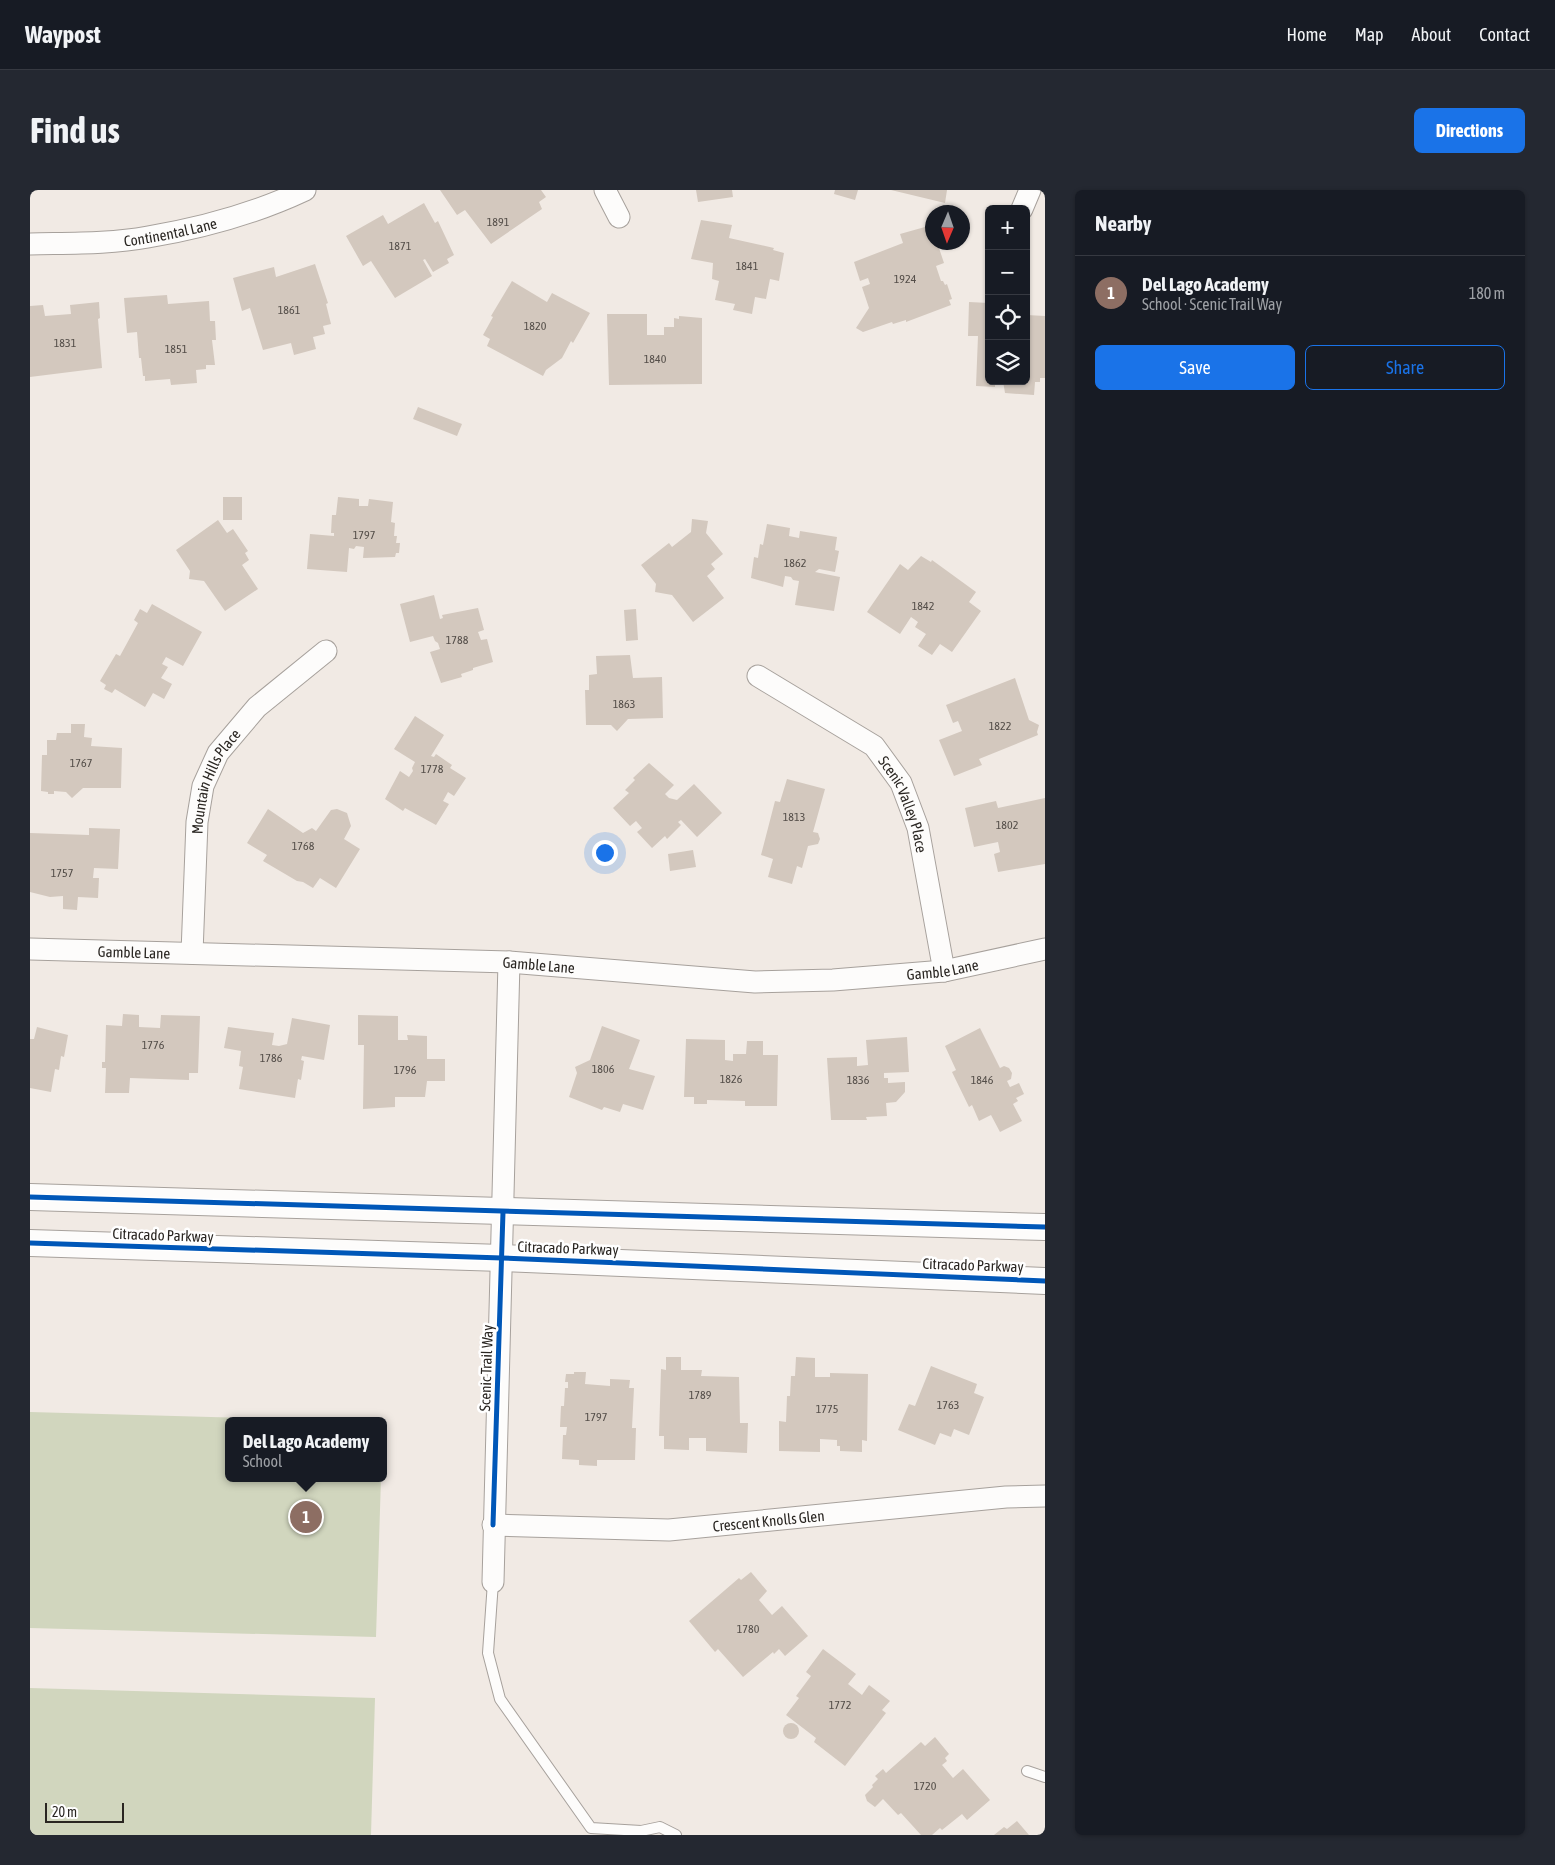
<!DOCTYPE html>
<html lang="en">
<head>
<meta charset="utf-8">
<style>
  :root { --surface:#171b24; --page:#242831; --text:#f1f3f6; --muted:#9ea1a6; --line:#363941; --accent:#1a73e8 }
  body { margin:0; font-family:"Asap Condensed",sans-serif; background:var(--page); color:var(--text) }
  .controls { position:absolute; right:15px; top:15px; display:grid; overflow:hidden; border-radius:8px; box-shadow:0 1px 4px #0004 }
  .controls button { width:45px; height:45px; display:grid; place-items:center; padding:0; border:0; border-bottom:1px solid var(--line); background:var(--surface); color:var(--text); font:25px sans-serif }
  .compass { position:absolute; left:895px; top:15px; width:45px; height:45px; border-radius:50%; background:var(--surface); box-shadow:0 1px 4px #0004; rotate:182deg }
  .scale { position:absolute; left:15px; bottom:12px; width:79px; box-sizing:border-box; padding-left:5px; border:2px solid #2a2622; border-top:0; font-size:14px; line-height:18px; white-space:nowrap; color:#2a2622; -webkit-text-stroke:4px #fff; paint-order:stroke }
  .you { position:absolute; left:574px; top:662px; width:18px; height:18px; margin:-12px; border:4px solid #fff; border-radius:50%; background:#1a73e8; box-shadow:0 0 0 8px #1a73e833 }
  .badge { display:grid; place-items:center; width:32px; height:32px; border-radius:50%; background:var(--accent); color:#fff; font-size:16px; font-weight:700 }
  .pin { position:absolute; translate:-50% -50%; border:2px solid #fff; box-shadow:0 1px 5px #0006 }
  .popup { position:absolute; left:195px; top:1227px; width:162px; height:65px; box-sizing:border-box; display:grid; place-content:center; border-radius:8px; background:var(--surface); filter:drop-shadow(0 1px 4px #0005); font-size:16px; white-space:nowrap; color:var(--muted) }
  .popup b { font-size:19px; color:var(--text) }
  .popup::after { content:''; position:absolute; left:50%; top:100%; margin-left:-10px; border:10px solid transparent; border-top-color:var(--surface) }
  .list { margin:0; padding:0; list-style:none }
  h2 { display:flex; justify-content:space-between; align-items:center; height:65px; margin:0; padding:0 20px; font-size:21px }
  h2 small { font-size:16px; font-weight:400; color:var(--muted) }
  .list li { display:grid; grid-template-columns:32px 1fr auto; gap:15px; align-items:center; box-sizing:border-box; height:75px; padding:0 20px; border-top:1px solid var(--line) }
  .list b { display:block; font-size:19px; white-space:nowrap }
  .list p { margin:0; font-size:16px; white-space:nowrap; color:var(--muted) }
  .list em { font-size:16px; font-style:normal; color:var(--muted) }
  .actions { display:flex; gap:10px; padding:15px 20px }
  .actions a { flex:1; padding:11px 0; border:1px solid var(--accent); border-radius:8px; text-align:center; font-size:18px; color:var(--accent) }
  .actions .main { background:var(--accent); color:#fff }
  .icon { flex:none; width:28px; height:28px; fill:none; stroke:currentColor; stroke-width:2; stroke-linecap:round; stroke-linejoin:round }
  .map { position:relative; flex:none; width:1015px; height:1645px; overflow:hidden; border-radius:8px }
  header { display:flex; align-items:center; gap:30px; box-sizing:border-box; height:70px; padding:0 25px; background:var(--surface); border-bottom:1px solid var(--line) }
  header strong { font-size:24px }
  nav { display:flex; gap:28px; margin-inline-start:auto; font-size:18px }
  .intro { display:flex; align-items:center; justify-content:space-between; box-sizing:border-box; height:120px; padding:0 30px }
  h1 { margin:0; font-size:35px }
  .button { padding:12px 22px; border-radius:8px; background:var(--accent); color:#fff; font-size:18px; font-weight:700 }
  main { display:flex; gap:30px; padding:0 30px }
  aside { flex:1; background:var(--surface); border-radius:8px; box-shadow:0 1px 4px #0004 }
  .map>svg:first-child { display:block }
</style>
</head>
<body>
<header>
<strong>Waypost</strong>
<nav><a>Home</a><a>Map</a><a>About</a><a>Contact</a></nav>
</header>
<div class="intro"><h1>Find us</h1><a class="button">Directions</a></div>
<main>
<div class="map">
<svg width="1015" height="1645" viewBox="0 0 1015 1645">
  <rect width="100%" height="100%" fill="#f1eae4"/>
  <g fill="#d1d6be">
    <polygon points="0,1222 327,1231 198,1231 198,1288 351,1288 346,1447 0,1438"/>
    <polygon points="0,1498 345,1508 341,1645 0,1645"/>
  </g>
  <g fill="#d3c8be">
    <polygon points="410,0 511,0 516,7 509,12 512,19 461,54 435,20 427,25"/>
    <polygon points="666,0 702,0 703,7 668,12"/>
    <polygon points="805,0 828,0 825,10 804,4"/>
    <polygon points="861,0 917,0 915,13"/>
    <polygon points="394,13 405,33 408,31 424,65 417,69 419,73 403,82 395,69 393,70 402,86 365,108 341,71 333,76 316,46 353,25 358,34"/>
    <polygon points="671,30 702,35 699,48 744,58 743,60 754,63 749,91 740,89 736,109 725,107 722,124 703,120 705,114 685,110 689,91 682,89 683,73 661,69"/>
    <polygon points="902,35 902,52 907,52 914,73 906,76 911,91 913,91 915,95 917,94 922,109 919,110 921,115 876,132 876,130 863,134 862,132 833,142 826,138 839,118 832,97 840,94 838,88 830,91 824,72 873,53 870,44"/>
    <polygon points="285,74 298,113 296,114 301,134 293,136 295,144 283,147 286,159 264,165 261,153 233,160 220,118 212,121 203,88 244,77 246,87"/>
    <polygon points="482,91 517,112 522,103 560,123 543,153 541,151 532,168 516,180 513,186 457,156 460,149 453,145 463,127 461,126"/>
    <polygon points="137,105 138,114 179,111 180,131 185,131 186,150 182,150 185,175 176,175 176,179 166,180 167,193 141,195 140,189 115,191 115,186 113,186 111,168 109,168 107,142 97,143 94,108"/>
    <polygon points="69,112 70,128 68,129 72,178 0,187 0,116 13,115 15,126 41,124 40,115"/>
    <polygon points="939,112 959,113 959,191 965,191 965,197 946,196 948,146 938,146"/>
    <polygon points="577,124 617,124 617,145 634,145 634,137 644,137 644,128 649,129 649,126 672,128 672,194 579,195"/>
    <polygon points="997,125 1015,126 1015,188 1010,188 1010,192 1005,192 1004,205 975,203 973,191 996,191"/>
    <polygon points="388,217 432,234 427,246 383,229"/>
    <rect x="193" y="307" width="19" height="23"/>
    <polygon points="308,307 329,309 329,316 338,316 339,309 363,312 361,332 365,333 364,346 367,346 366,353 370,353 369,363 366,363 365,367 333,368 334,357 326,356 324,359 319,358 317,382 277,379 280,344 304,346 304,343 301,343 302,325 306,325"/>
    <polygon points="662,329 678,331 676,343 693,364 681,374 685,379 677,386 694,408 663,432 642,405 625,402 626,394 611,375 639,353 642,357 661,342"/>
    <polygon points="188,330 197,343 203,339 218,361 215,363 219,370 212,375 228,399 195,421 174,391 159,389 160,381 146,360"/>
    <polygon points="737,334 760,338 759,346 769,348 770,341 807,347 805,360 809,361 805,382 789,379 785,382 810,387 804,421 765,415 769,391 763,390 761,387 755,386 753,397 721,388 724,367 728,368 730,354 733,355"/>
    <polygon points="891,366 901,372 902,370 946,402 939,412 951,421 922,462 910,454 902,465 888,456 896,444 885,437 888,432 881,427 870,444 837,422 870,374 878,380"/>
    <polygon points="404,405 410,429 413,428 412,425 448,418 454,440 448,442 451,450 457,449 463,472 443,478 443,480 431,484 432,487 411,493 400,462 410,459 408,453 405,451 403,446 380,452 370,414"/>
    <polygon points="122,414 172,442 153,476 136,467 132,474 138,477 131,488 142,494 134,509 123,503 115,517 85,499 82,503 74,499 76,495 70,491 86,464 90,466 108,433 104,430 110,419 117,423"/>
    <polygon points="606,419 608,450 596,451 594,420"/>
    <polygon points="600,465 603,488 632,487 633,528 598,529 587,541 581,535 556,535 555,500 559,500 559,485 567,484 566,466"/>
    <polygon points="985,488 999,530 1009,535 1007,542 1008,545 949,569 952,575 924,586 909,550 932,541 928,531 923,533 916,515"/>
    <polygon points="385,526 414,545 401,566 404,567 406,564 422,575 420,578 436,588 424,606 418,602 413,611 419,614 406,635 375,618 373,621 355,609 370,581 379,587 383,581 382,578 385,572 364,559"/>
    <polygon points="41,534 55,534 54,547 62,548 61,556 92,558 91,598 53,598 42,608 36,602 24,601 24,604 18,604 18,602 11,601 12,565 17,565 17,550 26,550 27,543 41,543"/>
    <polygon points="619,573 644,595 635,604 639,608 647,610 664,594 692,623 667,647 651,630 648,632 651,635 637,649 635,646 622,658 607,642 612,638 606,631 600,636 583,618 599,603 595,600 605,590 603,588"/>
    <polygon points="757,589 795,599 783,642 788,643 790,649 788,654 778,656 772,678 767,676 762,694 738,687 743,669 731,665 745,611 750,612"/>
    <polygon points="1015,608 1015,674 968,682 964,664 970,662 968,652 944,657 935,618 966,611 968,618"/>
    <polygon points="238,619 273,643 282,638 286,641 301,620 307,619 317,623 321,636 314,649 330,659 306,698 290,688 283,698 273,692 267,691 233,671 237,665 217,653"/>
    <polygon points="59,638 90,639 88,679 64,678 63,688 69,688 68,708 48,707 47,720 33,719 33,706 20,707 0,702 0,643 59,645"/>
    <polygon points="663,660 666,677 640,681 638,664"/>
    <polygon points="93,824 109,825 109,837 130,838 131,825 170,826 168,883 159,883 159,890 100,888 99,903 75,903 76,878 72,878 72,872 75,872 76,835 92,836"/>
    <polygon points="328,825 368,826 368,850 378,850 377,845 397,846 397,869 415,869 415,891 397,891 395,907 365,907 365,917 333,919 334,855 328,855"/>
    <polygon points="262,828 300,835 294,870 272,866 271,870 274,871 271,890 268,889 265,908 209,899 213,877 209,876 211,861 194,858 198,837 244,843 242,855 249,856 257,854"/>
    <polygon points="572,836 610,850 599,879 625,886 613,920 593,914 590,922 574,917 572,920 539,907 547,883 545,877 560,870"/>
    <polygon points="7,837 38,845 34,867 31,866 29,880 25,879 21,902 0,898 0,849 4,849"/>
    <polygon points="950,838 970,878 974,876 979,878 982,883 981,889 977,891 980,897 989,893 994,904 986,908 988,911 983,914 992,931 970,942 961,925 949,931 942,915 939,917 922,882 926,880 915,856"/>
    <polygon points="877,847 879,882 854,883 854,888 858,888 858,893 875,892 875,902 866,912 856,913 857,926 836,927 837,930 801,930 797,868 827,867 827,876 838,875 836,850"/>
    <polygon points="656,849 695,850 695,870 703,871 703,864 716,864 717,851 733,851 733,865 748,865 747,916 715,916 715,911 677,910 677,914 664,914 664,907 654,907"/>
    <polygon points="636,1167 651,1167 651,1180 672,1180 671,1186 709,1187 710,1233 718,1233 717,1263 676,1261 676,1248 659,1248 659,1260 634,1259 634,1246 629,1246 631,1179 636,1180"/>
    <polygon points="766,1167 785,1168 785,1187 800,1187 800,1183 838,1184 837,1251 832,1250 832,1262 810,1261 810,1256 807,1256 807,1250 790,1249 790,1262 749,1261 749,1231 756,1232 757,1206 760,1206 761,1186 765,1186"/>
    <polygon points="901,1176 947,1194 944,1203 954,1207 939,1245 924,1239 921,1247 910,1243 905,1255 868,1240 879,1214 885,1216"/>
    <polygon points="544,1182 556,1182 555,1194 580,1196 580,1189 600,1190 599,1198 604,1198 602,1238 606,1238 605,1270 567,1270 567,1276 549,1275 549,1270 532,1269 533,1245 536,1245 537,1237 530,1237 531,1216 534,1216 535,1198 538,1198 538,1192 535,1192 536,1184 544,1184"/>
    <polygon points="721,1382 737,1401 729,1410 742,1425 752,1416 778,1446 755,1466 749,1459 744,1464 743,1462 713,1487 688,1459 685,1462 659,1431 709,1388 711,1390"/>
    <polygon points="793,1459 826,1484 818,1494 832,1505 839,1495 860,1511 852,1520 856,1523 815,1576 784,1552 786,1548 756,1525 769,1508 766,1506 781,1486 776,1482"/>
    <circle cx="761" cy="1541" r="8"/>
    <polygon points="905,1547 919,1564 915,1568 917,1571 912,1575 923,1588 933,1579 960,1610 937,1630 932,1624 912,1640 910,1638 902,1645 891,1645 871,1623 868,1625 853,1609 845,1617 837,1611 835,1605 843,1597 842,1595 848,1589 845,1586 853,1579 856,1583 891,1552 895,1556"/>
    <polygon points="987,1631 999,1645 964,1645 974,1637 977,1639"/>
  </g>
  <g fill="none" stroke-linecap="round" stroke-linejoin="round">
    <g stroke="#a7a19c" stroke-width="12">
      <g id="service">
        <polyline points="463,1392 458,1463 470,1509 561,1638 611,1641 630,1637 646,1645"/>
        <polyline points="997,1581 1015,1587"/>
      </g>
    </g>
    <g stroke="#a7a19c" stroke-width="23">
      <g id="minor">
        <polyline points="575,0 589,27"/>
        <polyline points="992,19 1000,0"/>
        <path id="s1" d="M 0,54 C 39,53 80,54 118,47 C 172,38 226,23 275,0"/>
        <path id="s2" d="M 728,486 L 844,556 L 871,593 L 888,638 L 914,781"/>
        <path id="s3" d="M 0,759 L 479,772 L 725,792 L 803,790 L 914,781 L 1015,759"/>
        <path id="s4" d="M 162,763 L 167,632 L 173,596 L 188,563 L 227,517 L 296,461"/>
        <path id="s5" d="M 463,1335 L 639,1340 L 976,1307 L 1015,1306"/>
        <polyline points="463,1392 479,772"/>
      </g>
    </g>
    <g stroke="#a7a19c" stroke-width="28">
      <g id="tertiary">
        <polyline points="0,1007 1015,1037"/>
        <polyline points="0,1053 472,1068 1015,1091"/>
      </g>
    </g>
    <use href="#service" stroke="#fdfcfb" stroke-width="10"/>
    <use href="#minor" stroke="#fdfcfb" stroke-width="21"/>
    <use href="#tertiary" stroke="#fdfcfb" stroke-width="26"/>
    <g stroke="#fff" stroke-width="8">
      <g id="cycleway">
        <polyline points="0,1007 1015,1037"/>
        <polyline points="0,1053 472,1068 1015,1091"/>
        <polyline points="463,1335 473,1022"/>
      </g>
    </g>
    <use href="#cycleway" stroke="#0057b8" stroke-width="5"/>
  </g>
  <g text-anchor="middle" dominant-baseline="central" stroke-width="5" stroke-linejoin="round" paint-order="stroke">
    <g font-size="12" fill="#544e49">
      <text x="468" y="32">1891</text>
      <text x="370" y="56">1871</text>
      <text x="717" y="76">1841</text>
      <text x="875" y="89">1924</text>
      <text x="259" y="120">1861</text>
      <text x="505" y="136">1820</text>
      <text x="35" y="153">1831</text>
      <text x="146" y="159">1851</text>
      <text x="625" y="169">1840</text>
      <text x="334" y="345">1797</text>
      <text x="765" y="373">1862</text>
      <text x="893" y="416">1842</text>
      <text x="427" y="450">1788</text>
      <text x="594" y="514">1863</text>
      <text x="970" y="536">1822</text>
      <text x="51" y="573">1767</text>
      <text x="402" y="579">1778</text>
      <text x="764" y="627">1813</text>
      <text x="977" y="635">1802</text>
      <text x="273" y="656">1768</text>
      <text x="32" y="683">1757</text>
      <text x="123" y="855">1776</text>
      <text x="241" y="868">1786</text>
      <text x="573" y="879">1806</text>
      <text x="375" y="880">1796</text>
      <text x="701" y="889">1826</text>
      <text x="828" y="890">1836</text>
      <text x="952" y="890">1846</text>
      <text x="670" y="1205">1789</text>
      <text x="918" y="1215">1763</text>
      <text x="797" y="1219">1775</text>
      <text x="566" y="1227">1797</text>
      <text x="718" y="1439">1780</text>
      <text x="810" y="1515">1772</text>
      <text x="895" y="1596">1720</text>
    </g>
    <g font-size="15" fill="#2a2622" stroke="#fff">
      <text stroke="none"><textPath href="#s1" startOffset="141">Continental Lane</textPath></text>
      <text stroke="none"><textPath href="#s4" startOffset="176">Mountain Hills Place</textPath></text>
      <text stroke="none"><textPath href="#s2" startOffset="202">Scenic Valley Place</textPath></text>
      <text stroke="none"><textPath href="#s3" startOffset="104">Gamble Lane</textPath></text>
      <text stroke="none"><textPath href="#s3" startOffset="509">Gamble Lane</textPath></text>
      <text stroke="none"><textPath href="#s3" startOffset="914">Gamble Lane</textPath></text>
      <text transform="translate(133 1045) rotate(2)">Citracado Parkway</text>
      <text transform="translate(538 1058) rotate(2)">Citracado Parkway</text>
      <text transform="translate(943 1075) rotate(2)">Citracado Parkway</text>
      <text transform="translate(456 1178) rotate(-88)">Scenic Trail Way</text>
      <text stroke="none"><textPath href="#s5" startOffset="276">Crescent Knolls Glen</textPath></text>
    </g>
  </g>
</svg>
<div class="controls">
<button>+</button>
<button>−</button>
<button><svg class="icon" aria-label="locate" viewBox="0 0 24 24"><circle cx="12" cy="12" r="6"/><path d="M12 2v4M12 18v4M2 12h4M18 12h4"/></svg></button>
<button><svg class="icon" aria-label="layers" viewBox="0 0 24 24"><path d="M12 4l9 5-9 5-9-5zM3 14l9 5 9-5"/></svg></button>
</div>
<svg class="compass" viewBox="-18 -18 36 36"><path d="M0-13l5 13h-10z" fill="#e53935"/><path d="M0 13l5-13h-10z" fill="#9ea1a6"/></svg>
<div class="scale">20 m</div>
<div class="you"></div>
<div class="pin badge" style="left:276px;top:1327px;background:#8d6e63">1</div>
<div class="popup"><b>Del Lago Academy</b>School</div>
</div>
<aside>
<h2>Nearby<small></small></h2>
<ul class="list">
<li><span class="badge" style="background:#8d6e63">1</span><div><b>Del Lago Academy</b><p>School · Scenic Trail Way</p></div><em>180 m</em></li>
</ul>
<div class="actions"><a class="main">Save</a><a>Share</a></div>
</aside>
</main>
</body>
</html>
